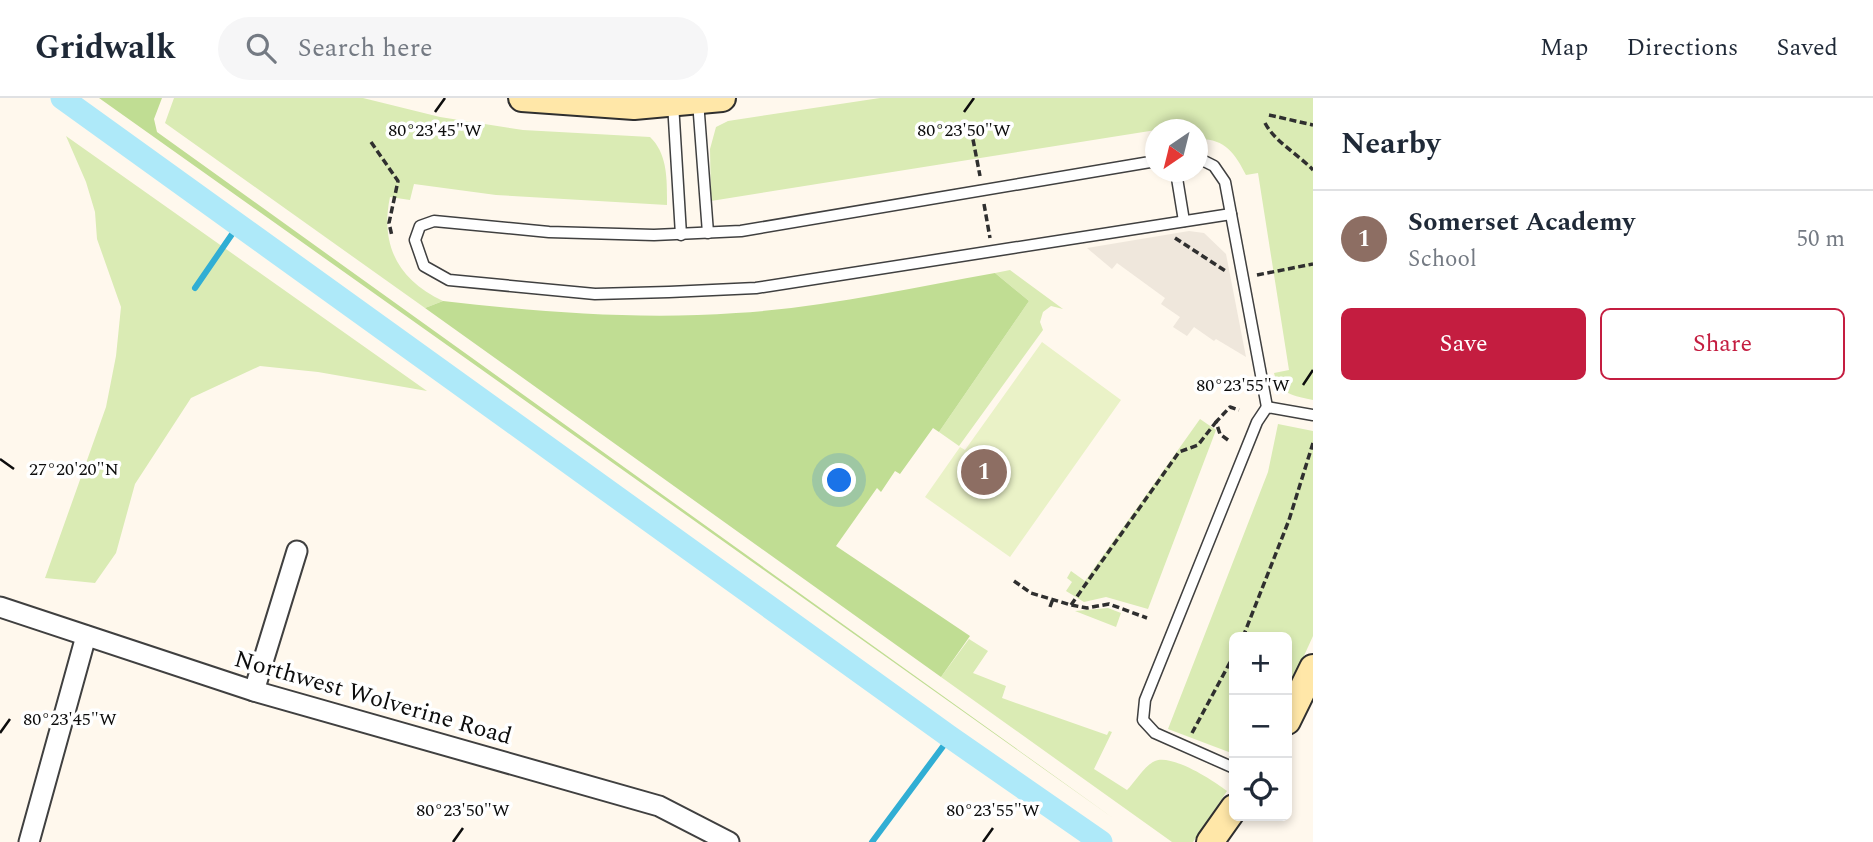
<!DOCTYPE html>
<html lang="en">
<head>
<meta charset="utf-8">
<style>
  :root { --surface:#fff; --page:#f6f6f7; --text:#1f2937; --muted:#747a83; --line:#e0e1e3; --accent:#c41d40 }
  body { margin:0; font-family:Spectral,serif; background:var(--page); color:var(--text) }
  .controls { position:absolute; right:21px; bottom:21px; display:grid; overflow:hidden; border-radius:10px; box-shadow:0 4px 10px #0003 }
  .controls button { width:63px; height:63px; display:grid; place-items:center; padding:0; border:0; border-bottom:2px solid var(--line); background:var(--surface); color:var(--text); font:35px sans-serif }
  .compass { position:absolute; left:1145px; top:21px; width:63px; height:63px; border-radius:50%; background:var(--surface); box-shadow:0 4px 10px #0003; rotate:215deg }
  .you { position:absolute; left:840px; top:383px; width:24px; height:24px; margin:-18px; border:5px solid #fff; border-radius:50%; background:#1a73e8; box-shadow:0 0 0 10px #1a73e833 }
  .badge { display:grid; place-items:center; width:46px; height:46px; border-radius:50%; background:var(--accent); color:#fff; font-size:23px; font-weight:700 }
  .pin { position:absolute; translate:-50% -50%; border:4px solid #fff; box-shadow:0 2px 7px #0006 }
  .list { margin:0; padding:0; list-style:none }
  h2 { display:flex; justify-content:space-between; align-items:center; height:91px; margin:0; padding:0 28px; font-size:30px }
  h2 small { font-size:23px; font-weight:400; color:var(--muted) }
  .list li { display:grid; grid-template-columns:46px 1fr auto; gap:21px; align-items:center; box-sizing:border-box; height:98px; padding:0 28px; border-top:2px solid var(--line) }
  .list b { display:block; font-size:26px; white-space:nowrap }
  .list p { margin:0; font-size:23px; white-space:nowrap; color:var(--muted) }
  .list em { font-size:23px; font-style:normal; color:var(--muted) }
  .actions { display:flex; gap:14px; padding:21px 28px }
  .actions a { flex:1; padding:16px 0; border:2px solid var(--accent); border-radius:10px; text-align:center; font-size:24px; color:var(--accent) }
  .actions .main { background:var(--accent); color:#fff }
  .icon { flex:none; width:38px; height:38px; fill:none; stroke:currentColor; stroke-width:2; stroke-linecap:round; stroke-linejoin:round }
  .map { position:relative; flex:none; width:1313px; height:744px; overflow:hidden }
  header { display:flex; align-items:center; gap:42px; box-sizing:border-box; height:98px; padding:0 35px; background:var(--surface); border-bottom:2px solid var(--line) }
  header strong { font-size:33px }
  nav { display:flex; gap:38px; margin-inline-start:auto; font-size:24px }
  .search { width:490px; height:63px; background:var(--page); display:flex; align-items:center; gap:18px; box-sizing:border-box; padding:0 24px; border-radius:38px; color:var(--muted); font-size:26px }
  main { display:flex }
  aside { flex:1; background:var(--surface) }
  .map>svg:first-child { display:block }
</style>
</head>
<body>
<header>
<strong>Gridwalk</strong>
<div class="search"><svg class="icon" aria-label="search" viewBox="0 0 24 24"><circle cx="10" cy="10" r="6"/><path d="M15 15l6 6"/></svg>Search here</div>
<nav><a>Map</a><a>Directions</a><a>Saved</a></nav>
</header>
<main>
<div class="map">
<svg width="1313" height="744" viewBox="0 0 1313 744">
  <rect width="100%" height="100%" fill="#fff8ed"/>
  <g fill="#daebb4">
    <path d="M 174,0 L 363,0 L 440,19 L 523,32 L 650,39 C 668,56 667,83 667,107 L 496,97 L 414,86 L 410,102 L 390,99 C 380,147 398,182 443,203 L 425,210 L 165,25 Z"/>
    <path d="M 880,0 L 1313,0 L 1313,302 C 1294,298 1279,296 1274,275 L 1289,272 L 1258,75 L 1246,77 C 1235,55 1224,40 1198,41 L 1198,32 L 1156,32 L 711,103 L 710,51 L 716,29 L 728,23 Z"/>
    <polygon points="66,38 427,293 318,274 260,268 191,300 135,386 116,455 95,485 45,480 106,309 116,258 121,209 97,141 95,114 86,84"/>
    <polygon points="1010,172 1063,211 1051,208 1043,214 1040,224 1043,232 959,348 939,334 1029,203 995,175"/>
    <polygon points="1200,321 1216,332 1148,511 1106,499 1084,504 1066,493 1072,484 1067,480 1071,473 1085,483"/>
    <polygon points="1278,326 1313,333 1313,538 1287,595 1287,539 1234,539 1234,656 1168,631 1268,374"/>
    <polygon points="1108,510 1121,515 1116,529 1075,513"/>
    <path d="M 969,541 L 988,553 L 973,575 L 1006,588 L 1002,600 L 1107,637 L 1109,633 L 1112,634 L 1094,671 L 1127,692 C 1135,684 1144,668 1155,663 C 1172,656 1213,682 1227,693 L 1193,744 L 1172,744 L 941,579 Z"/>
  </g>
  <g fill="#c0dd93">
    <polygon points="99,0 162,0 154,21 157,34 1113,720"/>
    <path d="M 995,175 L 1029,203 L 939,334 L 933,330 L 900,376 L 895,373 L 881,394 L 877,390 L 836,448 L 970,538 L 941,579 L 425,210 L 443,203 C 541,214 638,222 736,215 C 823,210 909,190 995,175 Z"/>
  </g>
  <polygon fill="#eaf2c7" points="1042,244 1121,302 1010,459 925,399 960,349 965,352"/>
  <polygon fill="#efe7dc" points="1189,133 1204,135 1226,156 1246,259 1216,241 1214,243 1194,229 1187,238 1173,229 1180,219 1161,206 1165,200 1117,165 1112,171 1087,150"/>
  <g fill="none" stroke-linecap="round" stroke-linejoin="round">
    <g stroke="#31aed4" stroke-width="6">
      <polyline points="195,190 239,126"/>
      <polyline points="872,744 950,639"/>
    </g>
    <polyline stroke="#aee9f9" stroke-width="23" points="62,0 950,639 1101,744"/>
    <g stroke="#404040" stroke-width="13">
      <g id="lane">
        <polyline points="698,3 708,135"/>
        <polyline points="673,5 681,137"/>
        <polyline points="1198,60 1214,68 1225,84 1267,309"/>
        <polyline points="1156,63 741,133 654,137 549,134 434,123 420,128 415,142 424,168 449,182 595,196 669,194 756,190 1231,116"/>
        <polyline points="1176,74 1184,123"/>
        <polyline points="1234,670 1155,635 1143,622 1145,602 1257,324 1267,309 1313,317"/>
      </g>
    </g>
    <g stroke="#404040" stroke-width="23">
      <g id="street">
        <polyline points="0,509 254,593 659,708 729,744"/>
        <polyline points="254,593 297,453"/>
        <polyline points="29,744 86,538"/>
      </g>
    </g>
    <g stroke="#2f2f2f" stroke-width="30">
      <g id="secondary">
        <polyline points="522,0 634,8 722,0"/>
        <polyline points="1287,623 1313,570"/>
        <polyline points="1210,744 1234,710"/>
      </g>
    </g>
    <g stroke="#2f2f2f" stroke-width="3.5" stroke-dasharray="7 3.5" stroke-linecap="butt">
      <polyline points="1269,17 1313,27"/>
      <path d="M 1265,25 C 1275,44 1298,56 1313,72"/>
      <polyline points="971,31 980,78"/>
      <polyline points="371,44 398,83 389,125 392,138"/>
      <polyline points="984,106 990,140"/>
      <polyline points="1175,140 1227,174"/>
      <polyline points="1257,177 1313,166"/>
      <polyline points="1228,342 1220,336 1216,324 1230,309 1239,312"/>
      <polyline points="1014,483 1031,495 1071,507 1087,510 1109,506 1147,520"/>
      <polyline points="1071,507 1179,354 1198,347 1216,324"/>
      <polyline points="1050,509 1053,501"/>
      <polyline points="1243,539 1289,422 1313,345"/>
      <polyline points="1192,635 1234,557"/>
    </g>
    <use href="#lane" stroke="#fff" stroke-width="10"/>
    <use href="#street" stroke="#fff" stroke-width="19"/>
    <use href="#secondary" stroke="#ffe7a8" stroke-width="26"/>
  </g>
  <path fill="none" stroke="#0d0d0d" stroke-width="2.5" d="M 435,14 L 445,0M 964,14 L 974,0M 1303,287 L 1313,272M 0,361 L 14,371M 0,635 L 10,621M 453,744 L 463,730M 983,744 L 993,730"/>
  <g text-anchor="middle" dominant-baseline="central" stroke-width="7" stroke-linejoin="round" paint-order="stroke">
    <g font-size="24" fill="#0d0d0d" stroke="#fff">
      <text transform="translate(373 600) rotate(16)">Northwest Wolverine Road</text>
    </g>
  </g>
  <g font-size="18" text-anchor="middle" fill="#0d0d0d" stroke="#fff" stroke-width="7" stroke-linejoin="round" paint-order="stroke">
    <text x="435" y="38">80°23'45"W</text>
    <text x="964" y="38">80°23'50"W</text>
    <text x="1243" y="293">80°23'55"W</text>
    <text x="74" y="377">27°20'20"N</text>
    <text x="70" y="627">80°23'45"W</text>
    <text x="463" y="718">80°23'50"W</text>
    <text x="993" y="718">80°23'55"W</text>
  </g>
</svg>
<div class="controls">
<button>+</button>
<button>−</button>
<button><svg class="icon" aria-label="locate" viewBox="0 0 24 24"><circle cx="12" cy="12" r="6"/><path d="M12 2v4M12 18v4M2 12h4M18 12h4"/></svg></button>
</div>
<svg class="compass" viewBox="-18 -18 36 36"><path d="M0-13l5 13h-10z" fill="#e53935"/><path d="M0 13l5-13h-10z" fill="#747a83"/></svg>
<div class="you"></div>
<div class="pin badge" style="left:984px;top:374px;background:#8d6e63">1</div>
</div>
<aside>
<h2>Nearby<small></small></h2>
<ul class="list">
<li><span class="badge" style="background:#8d6e63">1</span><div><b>Somerset Academy</b><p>School</p></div><em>50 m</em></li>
</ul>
<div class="actions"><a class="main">Save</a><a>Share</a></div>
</aside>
</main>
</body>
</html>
